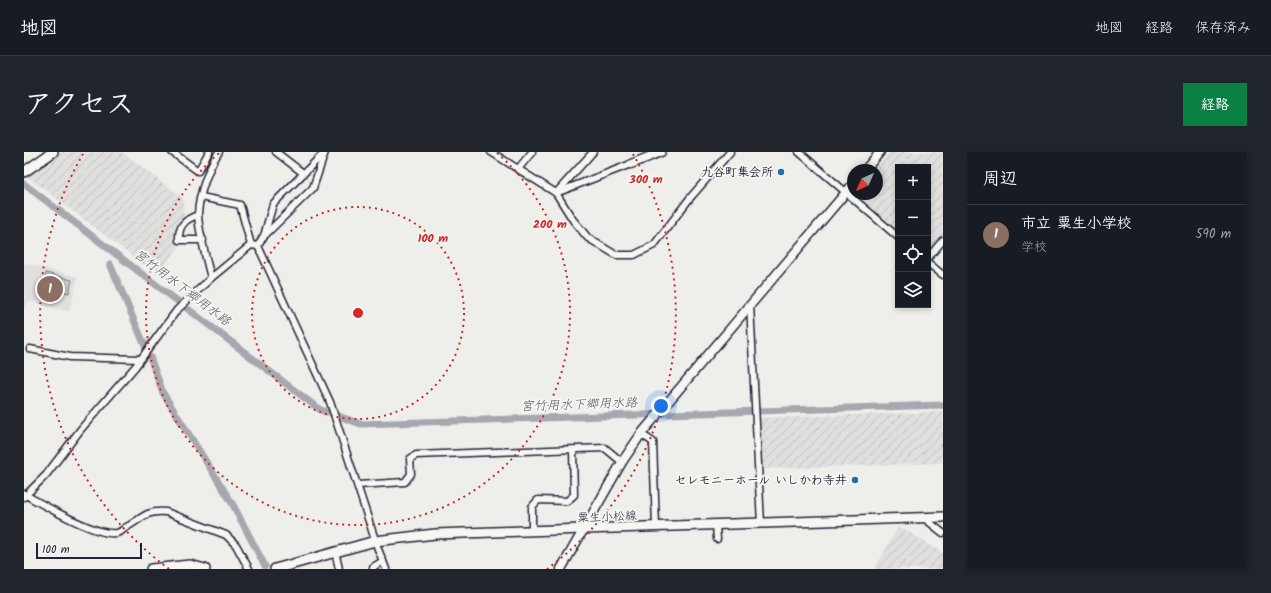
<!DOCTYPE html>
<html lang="ja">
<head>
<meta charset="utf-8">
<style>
  :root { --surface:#171b24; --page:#20242c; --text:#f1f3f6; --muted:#9ea1a6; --line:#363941; --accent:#0b8043 }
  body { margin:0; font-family:Kalam,"Klee One",sans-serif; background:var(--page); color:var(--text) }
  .controls { position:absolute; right:12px; top:12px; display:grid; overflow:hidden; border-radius:0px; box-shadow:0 2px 6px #0003 }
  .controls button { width:36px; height:36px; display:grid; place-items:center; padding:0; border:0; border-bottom:1px solid var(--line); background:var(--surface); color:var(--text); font:20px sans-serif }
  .compass { position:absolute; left:823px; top:12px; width:36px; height:36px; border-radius:50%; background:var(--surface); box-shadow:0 2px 6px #0003; rotate:225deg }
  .scale { position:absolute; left:12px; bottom:10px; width:106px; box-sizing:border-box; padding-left:4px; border:2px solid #22223b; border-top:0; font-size:11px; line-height:14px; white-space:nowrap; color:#22223b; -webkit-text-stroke:3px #f6f6f2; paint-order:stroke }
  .you { position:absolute; left:637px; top:254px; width:14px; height:14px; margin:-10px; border:3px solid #fff; border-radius:50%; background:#1a73e8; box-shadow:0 0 0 6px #1a73e833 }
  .badge { display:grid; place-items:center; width:26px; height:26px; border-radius:50%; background:var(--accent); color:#fff; font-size:13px; font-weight:700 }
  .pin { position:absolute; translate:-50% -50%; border:2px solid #fff; box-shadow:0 1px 4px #0006 }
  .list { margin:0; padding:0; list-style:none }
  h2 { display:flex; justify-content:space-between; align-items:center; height:52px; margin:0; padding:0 16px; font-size:17px }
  h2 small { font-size:13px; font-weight:400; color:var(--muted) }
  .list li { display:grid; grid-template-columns:26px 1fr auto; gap:12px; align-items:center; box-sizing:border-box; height:60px; padding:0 16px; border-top:1px solid var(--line) }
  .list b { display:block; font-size:15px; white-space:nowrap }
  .list p { margin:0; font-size:13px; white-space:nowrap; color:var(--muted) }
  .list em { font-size:13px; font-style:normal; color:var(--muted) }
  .icon { flex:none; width:22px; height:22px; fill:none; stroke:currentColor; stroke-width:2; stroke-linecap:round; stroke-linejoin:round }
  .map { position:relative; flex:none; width:919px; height:417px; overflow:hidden; border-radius:0px }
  header { display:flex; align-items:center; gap:24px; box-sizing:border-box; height:56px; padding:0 20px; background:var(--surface); border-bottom:1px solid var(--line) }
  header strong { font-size:19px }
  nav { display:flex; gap:22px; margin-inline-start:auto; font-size:14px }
  .intro { display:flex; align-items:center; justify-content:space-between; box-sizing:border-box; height:96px; padding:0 24px }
  h1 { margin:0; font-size:28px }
  .button { padding:10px 18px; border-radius:0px; background:var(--accent); color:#fff; font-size:14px; font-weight:700 }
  main { display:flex; gap:24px; padding:0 24px }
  aside { flex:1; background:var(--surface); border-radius:0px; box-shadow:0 2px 6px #0003 }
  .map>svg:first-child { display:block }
</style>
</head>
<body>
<header>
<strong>地図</strong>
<nav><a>地図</a><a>経路</a><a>保存済み</a></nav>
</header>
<div class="intro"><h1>アクセス</h1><a class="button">経路</a></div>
<main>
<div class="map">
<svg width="919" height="417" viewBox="0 0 919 417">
  <defs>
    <pattern id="industrial-furrows" width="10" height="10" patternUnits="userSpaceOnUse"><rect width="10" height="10" fill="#dfdfde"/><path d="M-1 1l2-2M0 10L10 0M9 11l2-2" fill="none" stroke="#bfbfbf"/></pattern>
  </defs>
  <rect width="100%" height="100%" fill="#eeeeeb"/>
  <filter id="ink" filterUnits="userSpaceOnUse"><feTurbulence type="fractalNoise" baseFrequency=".025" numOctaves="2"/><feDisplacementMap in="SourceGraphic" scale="8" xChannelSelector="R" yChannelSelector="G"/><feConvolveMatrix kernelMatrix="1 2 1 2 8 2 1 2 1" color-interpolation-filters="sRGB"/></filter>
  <g filter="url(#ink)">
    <polygon fill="#dfdfde" points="0,111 54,125 45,160 5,149 0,157"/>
    <g fill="url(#industrial-furrows)">
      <polygon points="37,0 98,0 159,46 161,86 133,123 3,24"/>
      <polygon points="865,0 919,0 919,82 904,99 904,15 874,15 874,79 830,42 853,42 853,18 849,18"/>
      <polygon points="919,260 919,311 736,317 733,266"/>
      <polygon points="875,374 919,401 919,417 850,417"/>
    </g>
    <polygon fill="#d0d0d1" stroke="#797986" points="22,121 48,128 45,141 19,135"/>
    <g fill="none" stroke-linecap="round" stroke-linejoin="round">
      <g stroke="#a7a7af" stroke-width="7">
        <polyline points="0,32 295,257 302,260"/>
        <polyline points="86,112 121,194"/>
        <polyline points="126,205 139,241 208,351 241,414"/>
        <polyline points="314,264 337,272 919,253"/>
      </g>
      <g stroke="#22223b" stroke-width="9">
        <g id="minor">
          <polyline points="148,0 174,19 185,0"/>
          <polyline points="252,0 279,21"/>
          <polyline points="467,0 532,41 549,68 564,86 592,103 610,103 630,93 666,46 706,0"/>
          <polyline points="775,0 874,85"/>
          <polyline points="494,17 508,0"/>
          <polyline points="533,40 569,0"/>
          <polyline points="532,41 607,12"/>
          <polyline points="177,45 216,53 227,93"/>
          <path d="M 174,63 C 161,67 154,74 155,88 L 179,88"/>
          <polyline points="240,84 249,52 300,1"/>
          <polyline points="234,94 306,250 354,397 362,417"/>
          <polyline points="234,94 239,85 289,36 301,0"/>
          <polyline points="904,106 919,88"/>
          <polyline points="904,111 919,123"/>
          <path d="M 187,126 C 183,110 174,77 174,62 C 175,42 184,16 195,0"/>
          <polyline points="726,152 737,372"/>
          <polyline points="6,197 46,205 116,207"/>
          <polyline points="617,282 629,290 632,375"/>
          <polyline points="334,333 381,330 387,322 386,307 392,303 581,296 598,310"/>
          <path d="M 0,342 C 18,352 73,385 93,381 C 96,380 99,378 101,376 C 118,367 121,358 142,360 L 202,383 L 212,393 L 225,417"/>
          <polyline points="0,345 22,323 57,277 111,215 153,158 187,126 227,93 234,94"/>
          <polyline points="900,366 919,381"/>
          <polyline points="692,374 693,387"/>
          <polyline points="508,379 508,355 514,348 543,349 550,343 549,298"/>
          <polyline points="311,399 315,417"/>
          <polyline points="349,417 349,415 359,409"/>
        </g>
      </g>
      <g stroke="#22223b" stroke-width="11">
        <g id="tertiary">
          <polyline points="607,12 637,0"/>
          <polyline points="841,18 856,0"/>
          <polyline points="537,417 598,310 617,282 829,32"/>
        </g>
      </g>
      <g stroke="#22223b" stroke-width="12">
        <g id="secondary">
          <polyline points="0,20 29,0"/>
          <polyline points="127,417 166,413 181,417"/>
          <polyline points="251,417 351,389 411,382 919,365"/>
        </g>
      </g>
      <use href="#minor" stroke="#f6f6f2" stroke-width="6"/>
      <use href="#tertiary" stroke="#f6f6f2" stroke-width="8"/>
      <use href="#secondary" stroke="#f6f6f2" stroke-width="9"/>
    </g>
  </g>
  <g fill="none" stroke="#d62828" stroke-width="2" stroke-dasharray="2 4">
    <circle cx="334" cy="161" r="106"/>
    <path d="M473 1A212 212 0 1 1 195 1"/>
    <path d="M145 417A318 318 0 0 1 59 2M609 2A318 318 0 0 1 523 417"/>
  </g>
  <g fill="#1f6fb2" stroke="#f6f6f2" stroke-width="1.5">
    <circle cx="757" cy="20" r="4"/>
    <circle cx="831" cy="328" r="4"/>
  </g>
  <g text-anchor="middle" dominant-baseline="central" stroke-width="3.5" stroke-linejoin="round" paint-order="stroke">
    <g font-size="12" font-weight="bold" fill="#22223b" stroke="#f6f6f2" text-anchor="end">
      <text x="749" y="20">九谷町集会所</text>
      <text x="823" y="328">セレモニーホール いしかわ寺井</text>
    </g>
    <g font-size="12" fill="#22223b" stroke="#f6f6f2">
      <text transform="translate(583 365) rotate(-2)">粟生小松線</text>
    </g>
    <g font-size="13" font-style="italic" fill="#575769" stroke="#f6f6f2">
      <text transform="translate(158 136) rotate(37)">宮竹用水下郷用水路</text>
      <text transform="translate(555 253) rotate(-2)">宮竹用水下郷用水路</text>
    </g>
  </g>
  <circle cx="334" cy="161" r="6" fill="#d62828" stroke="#f6f6f2" stroke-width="2"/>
  <g font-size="12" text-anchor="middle" font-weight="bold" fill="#d62828" stroke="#f6f6f2" stroke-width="3.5" stroke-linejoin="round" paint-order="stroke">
    <text x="622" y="31">300 m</text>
    <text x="526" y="76">200 m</text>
    <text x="409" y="90">100 m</text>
  </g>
</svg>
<div class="controls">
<button>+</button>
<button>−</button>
<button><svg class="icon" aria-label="locate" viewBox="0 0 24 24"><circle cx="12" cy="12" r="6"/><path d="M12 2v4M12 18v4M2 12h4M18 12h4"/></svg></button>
<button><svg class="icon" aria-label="layers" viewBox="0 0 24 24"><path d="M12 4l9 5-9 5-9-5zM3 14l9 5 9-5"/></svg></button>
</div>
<svg class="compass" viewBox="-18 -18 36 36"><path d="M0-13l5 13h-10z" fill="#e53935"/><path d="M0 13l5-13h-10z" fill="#9ea1a6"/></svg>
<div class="scale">100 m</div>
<div class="you"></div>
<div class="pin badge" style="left:26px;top:137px;background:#8d6e63">1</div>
</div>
<aside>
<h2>周辺<small></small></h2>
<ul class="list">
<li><span class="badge" style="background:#8d6e63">1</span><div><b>市立 粟生小学校</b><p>学校</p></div><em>590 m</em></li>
</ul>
</aside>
</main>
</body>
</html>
